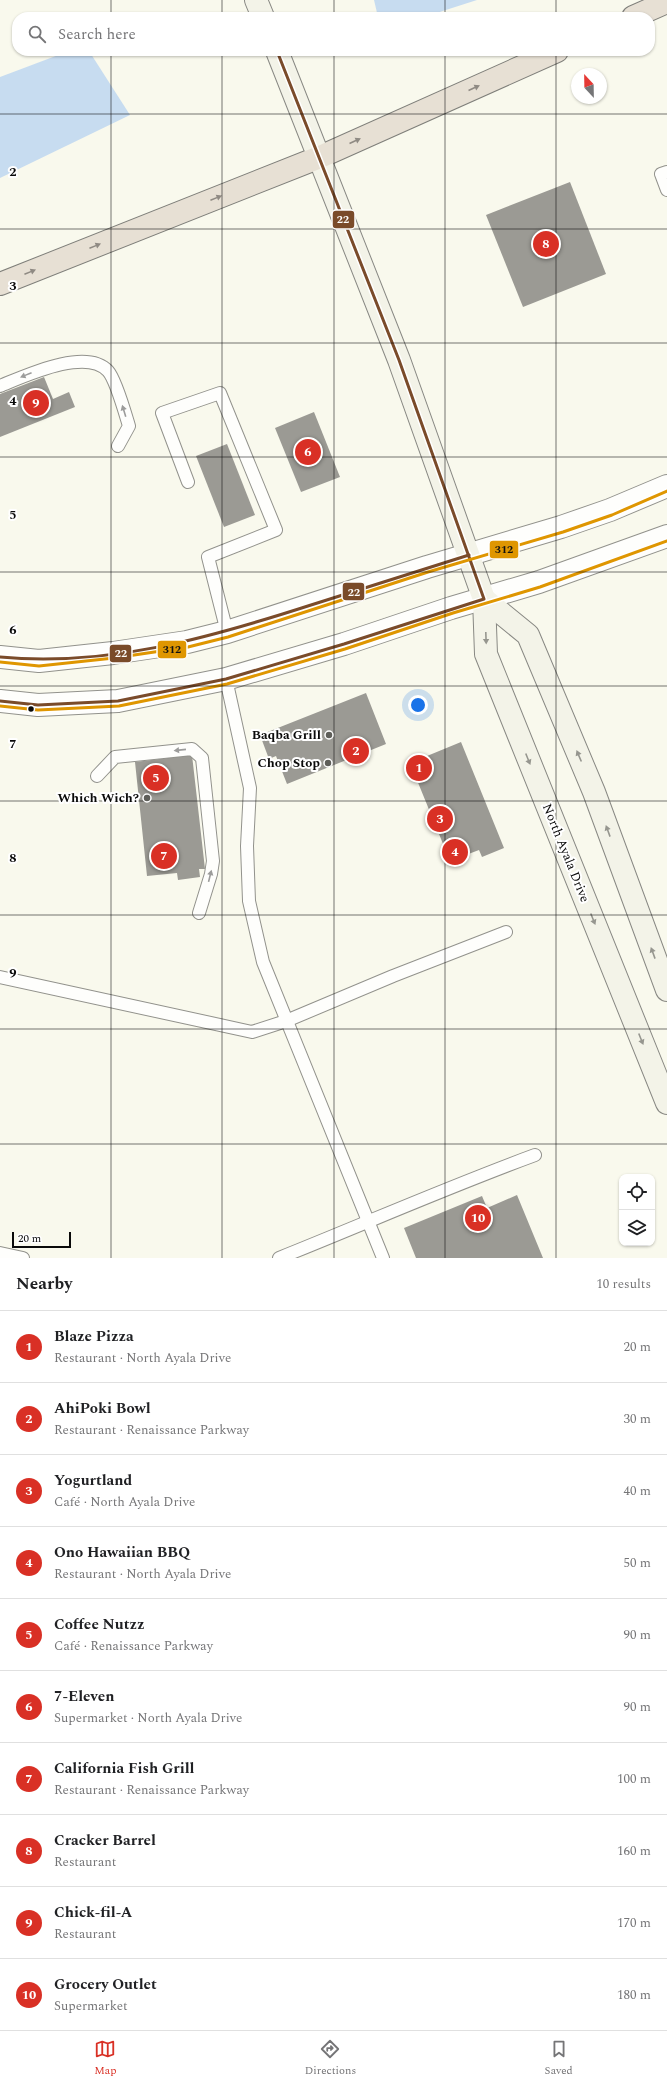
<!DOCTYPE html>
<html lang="en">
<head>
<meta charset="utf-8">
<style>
  :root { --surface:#fff; --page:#f6f6f6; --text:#202124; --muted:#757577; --line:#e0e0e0; --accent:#d93025 }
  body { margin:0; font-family:Spectral,serif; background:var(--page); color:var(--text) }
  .controls { position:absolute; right:12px; bottom:12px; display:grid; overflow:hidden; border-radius:8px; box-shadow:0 1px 3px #0004 }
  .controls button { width:36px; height:36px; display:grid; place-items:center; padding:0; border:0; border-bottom:1px solid var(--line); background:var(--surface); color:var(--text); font:20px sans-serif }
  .compass { position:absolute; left:571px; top:68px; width:36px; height:36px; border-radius:50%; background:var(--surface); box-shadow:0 1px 3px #0004; rotate:338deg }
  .scale { position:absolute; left:12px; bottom:10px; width:59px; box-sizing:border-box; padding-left:4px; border:2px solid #0a0a0a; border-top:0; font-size:11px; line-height:14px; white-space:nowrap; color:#0a0a0a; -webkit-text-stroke:3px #fff; paint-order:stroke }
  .you { position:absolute; left:418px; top:705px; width:14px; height:14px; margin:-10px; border:3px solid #fff; border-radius:50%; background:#1a73e8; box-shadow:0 0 0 6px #1a73e833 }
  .badge { display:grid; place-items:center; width:26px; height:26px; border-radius:50%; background:var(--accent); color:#fff; font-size:13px; font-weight:700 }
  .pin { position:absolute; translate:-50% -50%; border:2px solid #fff; box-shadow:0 1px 4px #0006 }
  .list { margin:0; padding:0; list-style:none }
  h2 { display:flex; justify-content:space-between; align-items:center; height:52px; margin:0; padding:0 16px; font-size:17px }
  h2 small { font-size:13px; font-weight:400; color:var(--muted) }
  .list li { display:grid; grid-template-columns:26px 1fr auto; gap:12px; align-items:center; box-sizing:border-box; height:72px; padding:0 16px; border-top:1px solid var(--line) }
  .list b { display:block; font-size:15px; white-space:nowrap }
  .list p { margin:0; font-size:13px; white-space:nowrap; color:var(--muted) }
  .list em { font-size:13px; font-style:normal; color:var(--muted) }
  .icon { flex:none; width:22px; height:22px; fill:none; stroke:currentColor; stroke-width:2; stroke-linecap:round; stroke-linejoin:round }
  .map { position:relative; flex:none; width:667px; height:1258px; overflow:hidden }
  .search { position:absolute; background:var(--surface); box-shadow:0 1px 3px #0004; left:12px; right:12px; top:12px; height:44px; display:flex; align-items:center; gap:10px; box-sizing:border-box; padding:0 14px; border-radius:16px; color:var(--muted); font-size:15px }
  .sheet { height:772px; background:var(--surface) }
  nav { display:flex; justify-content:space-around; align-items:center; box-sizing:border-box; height:56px; border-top:1px solid var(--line); background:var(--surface); font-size:11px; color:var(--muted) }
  nav a { display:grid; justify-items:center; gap:2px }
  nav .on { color:var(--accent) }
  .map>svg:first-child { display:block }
</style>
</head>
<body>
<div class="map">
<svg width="667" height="1258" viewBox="0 0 667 1258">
  <rect width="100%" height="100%" fill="#f9f9ed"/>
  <g fill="#c7dcf0">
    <polygon points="374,0 477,0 424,17 378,17"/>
    <polygon points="69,51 89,51 130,115 0,178 0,77"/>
  </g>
  <g fill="#9b9a94">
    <polygon points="570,182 606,274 523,307 486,215"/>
    <polygon points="44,377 53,399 69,392 75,407 0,437 0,394"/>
    <polygon points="314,412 340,477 301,492 275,428"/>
    <polygon points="227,444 255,515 224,527 196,456"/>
    <polygon points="366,693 386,744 287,784 276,756 269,759 260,735"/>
    <polygon points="461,742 504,848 482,857 479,850 450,861 410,763"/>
    <polygon points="192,755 205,869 199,869 200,877 178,880 177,873 147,876 135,762"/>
    <polygon points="517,1195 543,1258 416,1258 404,1228 482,1196 487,1208"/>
  </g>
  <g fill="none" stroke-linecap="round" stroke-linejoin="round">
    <g stroke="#92928c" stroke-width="14">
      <g id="service">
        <polyline points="667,172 661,174 667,190"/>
        <path d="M 0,386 C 25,376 86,347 108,371 C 116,380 125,413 129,426 L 118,446"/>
        <polyline points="188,482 162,413 220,393 276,530 208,557 227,632"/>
        <polyline points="226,679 250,788 247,846 249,901 263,962 383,1258"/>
        <polyline points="97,776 115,757 192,749 202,758 213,861 211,874 199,913"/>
        <polyline points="0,977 252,1032 286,1021 393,976 506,932"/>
        <polyline points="0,1253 23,1258"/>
        <path d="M 279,1258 C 364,1224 448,1187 535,1155"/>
      </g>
    </g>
    <g stroke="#92928c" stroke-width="24">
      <g id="tertiary">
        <polyline points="0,657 39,661 113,653 187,642 227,632 427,567 561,527 610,510 667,486"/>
        <polyline points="0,701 38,705 118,701 226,679 344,644 451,608 539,582 667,536"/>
      </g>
    </g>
    <g stroke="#888883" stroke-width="24">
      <g id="secondary">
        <polyline points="256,0 263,17"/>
        <polyline points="277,51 399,360 484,599 486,654 667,1103"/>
        <polyline points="484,599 528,635 594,792 667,990"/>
      </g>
    </g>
    <g stroke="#7f7f7a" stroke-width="24">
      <g id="motorway">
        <polyline points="633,17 667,2"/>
        <polyline points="0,284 320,157 557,51"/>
      </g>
    </g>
    <use href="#service" stroke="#fefefc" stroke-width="12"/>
    <use href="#tertiary" stroke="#fefefc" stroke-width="22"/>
    <use href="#secondary" stroke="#f3f3e8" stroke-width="22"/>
    <use href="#motorway" stroke="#e7e0d4" stroke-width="22"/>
    <g stroke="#fff" stroke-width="6">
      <g id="bus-1">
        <path d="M 0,657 C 108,667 209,638 311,605 C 363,589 416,572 469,555"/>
        <polyline points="0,701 38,705 118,701 226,679 344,644 484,599 399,360 277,51"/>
      </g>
    </g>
    <g stroke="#fff" stroke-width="6">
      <g id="bus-2">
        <polyline points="0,662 39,666 114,658 188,647 228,637 428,572 563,532 612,515 667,491"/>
        <polyline points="0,706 38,710 119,706 227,684 345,649 453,613 540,587 667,541"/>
      </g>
    </g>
    <use href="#bus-1" stroke="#7a4b2a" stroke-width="3"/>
    <use href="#bus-2" stroke="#df9601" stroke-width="3"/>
  </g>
  <defs><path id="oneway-solid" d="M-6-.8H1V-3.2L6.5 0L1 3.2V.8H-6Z"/></defs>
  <g fill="#8f8a83">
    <use href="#oneway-solid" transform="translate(474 88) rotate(-24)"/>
    <use href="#oneway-solid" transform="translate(355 141) rotate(-24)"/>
    <use href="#oneway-solid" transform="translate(216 198) rotate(-22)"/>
    <use href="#oneway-solid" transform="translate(95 246) rotate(-22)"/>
    <use href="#oneway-solid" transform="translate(30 272) rotate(-22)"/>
  </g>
  <g fill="#9c9c9b">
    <use href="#oneway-solid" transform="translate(26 375) rotate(158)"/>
    <use href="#oneway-solid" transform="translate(124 411) rotate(-107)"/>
    <use href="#oneway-solid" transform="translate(180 750) rotate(174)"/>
    <use href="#oneway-solid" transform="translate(210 876) rotate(-76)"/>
  </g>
  <g fill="#96968f">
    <use href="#oneway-solid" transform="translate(486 638) rotate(88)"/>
    <use href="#oneway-solid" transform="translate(579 756) rotate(-113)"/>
    <use href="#oneway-solid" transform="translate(528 759) rotate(68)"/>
    <use href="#oneway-solid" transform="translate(608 831) rotate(-110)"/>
    <use href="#oneway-solid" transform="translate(593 919) rotate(68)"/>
    <use href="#oneway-solid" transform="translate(653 953) rotate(-110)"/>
    <use href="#oneway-solid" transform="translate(641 1039) rotate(68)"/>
  </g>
  <path fill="none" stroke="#0a0a0a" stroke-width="1" stroke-opacity="0.55" d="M 111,0 L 111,17M 222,0 L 222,17M 334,0 L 334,17M 445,0 L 445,17M 556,0 L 556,17M 111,51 L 111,1258M 222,51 L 222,1258M 334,51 L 334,1258M 445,51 L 445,1258M 556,51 L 556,1258M 0,114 L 667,114M 0,229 L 667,229M 0,343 L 667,343M 0,457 L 667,457M 0,572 L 667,572M 0,686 L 667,686M 0,801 L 667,801M 0,915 L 667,915M 0,1029 L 667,1029M 0,1144 L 667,1144"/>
  <circle fill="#0a0a0a" stroke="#fff" stroke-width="1.5" cx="31" cy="709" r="3.5"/>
  <g fill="#5e5e59" stroke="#fff" stroke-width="1.5">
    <circle cx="329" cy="735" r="4"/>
    <circle cx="328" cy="763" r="4"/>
    <circle cx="147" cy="798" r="4"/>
  </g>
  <g text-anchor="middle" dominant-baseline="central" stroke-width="4" stroke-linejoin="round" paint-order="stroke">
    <g font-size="13" font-weight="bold" fill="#0a0a0a" stroke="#fff" text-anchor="end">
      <text x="321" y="735">Baqba Grill</text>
      <text x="320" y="763">Chop Stop</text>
      <text x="139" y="798">Which Wich?</text>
    </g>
    <g font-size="13" fill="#0a0a0a" stroke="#fff">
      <text transform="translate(566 853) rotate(68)">North Ayala Drive</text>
    </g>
  </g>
  <g font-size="13" text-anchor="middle" font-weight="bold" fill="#0a0a0a" stroke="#fff" stroke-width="4" stroke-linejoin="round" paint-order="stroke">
    <text x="13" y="176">2</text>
    <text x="13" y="290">3</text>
    <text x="13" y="405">4</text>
    <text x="13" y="519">5</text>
    <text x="13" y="634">6</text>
    <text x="13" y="748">7</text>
    <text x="13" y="862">8</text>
    <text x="13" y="977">9</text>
  </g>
  <g stroke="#fff" stroke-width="1.5">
    <rect x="332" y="210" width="23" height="19" rx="4" fill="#7a4b2a"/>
    <rect x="489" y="540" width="30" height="19" rx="4" fill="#df9601"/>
    <rect x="342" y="582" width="23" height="19" rx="4" fill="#7a4b2a"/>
    <rect x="157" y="640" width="30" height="19" rx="4" fill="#df9601"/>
    <rect x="109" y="644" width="23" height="19" rx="4" fill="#7a4b2a"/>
  </g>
  <g font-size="11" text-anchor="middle" font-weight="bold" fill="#fff">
    <text x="343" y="223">22</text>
    <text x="354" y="596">22</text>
    <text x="121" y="657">22</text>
  </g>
  <g font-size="11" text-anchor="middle" font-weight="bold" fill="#111">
    <text x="504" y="553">312</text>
    <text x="172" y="653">312</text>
  </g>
</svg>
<div class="controls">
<button><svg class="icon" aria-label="locate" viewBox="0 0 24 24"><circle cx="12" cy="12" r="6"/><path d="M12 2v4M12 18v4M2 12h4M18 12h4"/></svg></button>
<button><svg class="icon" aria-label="layers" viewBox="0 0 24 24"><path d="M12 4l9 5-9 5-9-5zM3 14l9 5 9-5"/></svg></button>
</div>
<svg class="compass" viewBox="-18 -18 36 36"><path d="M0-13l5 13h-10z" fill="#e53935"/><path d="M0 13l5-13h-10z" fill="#757577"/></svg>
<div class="scale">20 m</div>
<div class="you"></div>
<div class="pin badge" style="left:419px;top:768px">1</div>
<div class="pin badge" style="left:356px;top:751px">2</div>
<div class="pin badge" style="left:440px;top:819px">3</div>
<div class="pin badge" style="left:455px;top:852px">4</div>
<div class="pin badge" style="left:156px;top:778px">5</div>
<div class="pin badge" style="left:308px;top:452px">6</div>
<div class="pin badge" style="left:164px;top:856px">7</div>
<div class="pin badge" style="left:546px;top:244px">8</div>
<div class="pin badge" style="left:36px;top:403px">9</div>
<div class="pin badge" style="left:478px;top:1218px">10</div>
<div class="search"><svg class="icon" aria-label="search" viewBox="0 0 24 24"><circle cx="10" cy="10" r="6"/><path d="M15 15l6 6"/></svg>Search here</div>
</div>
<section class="sheet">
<h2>Nearby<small>10 results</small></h2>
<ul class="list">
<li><span class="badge">1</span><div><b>Blaze Pizza</b><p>Restaurant · North Ayala Drive</p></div><em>20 m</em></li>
<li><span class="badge">2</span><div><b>AhiPoki Bowl</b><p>Restaurant · Renaissance Parkway</p></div><em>30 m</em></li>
<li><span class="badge">3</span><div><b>Yogurtland</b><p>Café · North Ayala Drive</p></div><em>40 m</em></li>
<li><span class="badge">4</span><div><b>Ono Hawaiian BBQ</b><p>Restaurant · North Ayala Drive</p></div><em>50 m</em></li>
<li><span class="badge">5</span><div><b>Coffee Nutzz</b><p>Café · Renaissance Parkway</p></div><em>90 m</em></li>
<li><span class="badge">6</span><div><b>7-Eleven</b><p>Supermarket · North Ayala Drive</p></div><em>90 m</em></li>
<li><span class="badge">7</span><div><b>California Fish Grill</b><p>Restaurant · Renaissance Parkway</p></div><em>100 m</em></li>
<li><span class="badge">8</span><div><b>Cracker Barrel</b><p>Restaurant</p></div><em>160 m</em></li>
<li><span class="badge">9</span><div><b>Chick-fil-A</b><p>Restaurant</p></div><em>170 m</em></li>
<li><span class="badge">10</span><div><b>Grocery Outlet</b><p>Supermarket</p></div><em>180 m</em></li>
</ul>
</section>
<nav>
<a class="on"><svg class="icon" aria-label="map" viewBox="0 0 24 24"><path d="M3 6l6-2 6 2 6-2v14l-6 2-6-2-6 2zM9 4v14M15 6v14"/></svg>Map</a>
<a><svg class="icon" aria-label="directions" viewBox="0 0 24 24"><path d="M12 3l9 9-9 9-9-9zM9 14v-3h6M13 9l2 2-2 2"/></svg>Directions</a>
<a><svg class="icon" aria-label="saved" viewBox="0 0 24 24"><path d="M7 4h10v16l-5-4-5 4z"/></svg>Saved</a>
</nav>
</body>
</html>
